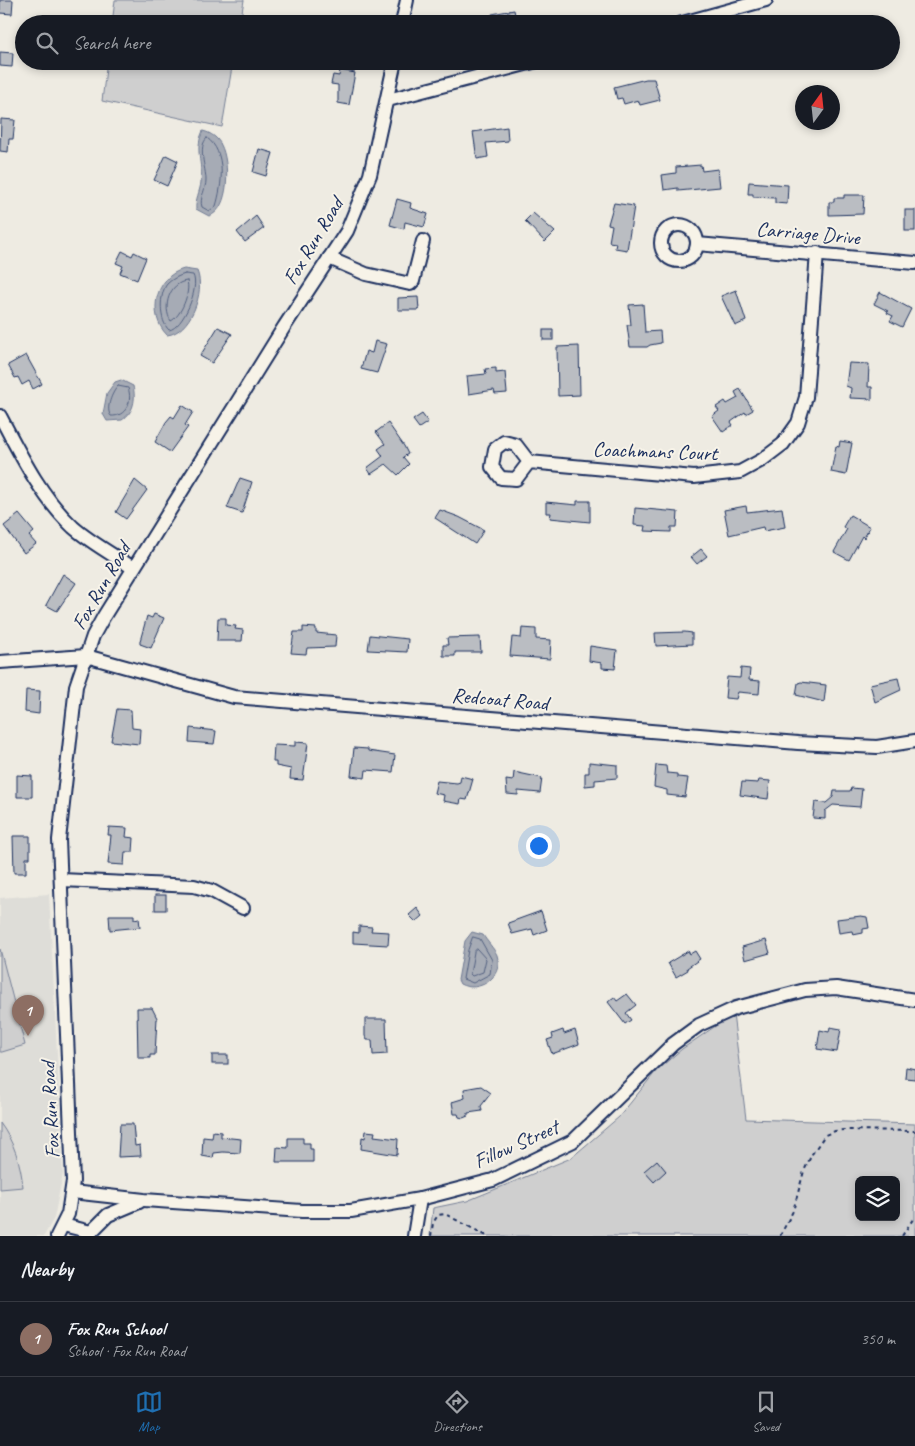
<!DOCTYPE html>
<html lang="en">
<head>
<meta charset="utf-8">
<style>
  :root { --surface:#171b24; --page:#20242c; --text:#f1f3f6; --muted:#9ea1a6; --line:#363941; --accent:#1f6fb2 }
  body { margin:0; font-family:Caveat,sans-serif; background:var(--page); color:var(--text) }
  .controls { position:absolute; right:15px; bottom:15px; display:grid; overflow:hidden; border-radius:8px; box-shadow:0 2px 8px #0003 }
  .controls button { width:45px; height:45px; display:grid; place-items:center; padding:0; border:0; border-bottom:1px solid var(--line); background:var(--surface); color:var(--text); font:25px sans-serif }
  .compass { position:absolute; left:795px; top:85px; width:45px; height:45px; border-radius:50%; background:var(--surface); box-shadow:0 2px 8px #0003; rotate:15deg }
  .you { position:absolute; left:538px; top:845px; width:18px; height:18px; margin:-12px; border:4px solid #fff; border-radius:50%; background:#1a73e8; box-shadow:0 0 0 8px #1a73e833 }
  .badge { display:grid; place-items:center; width:32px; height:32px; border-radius:50%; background:var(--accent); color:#fff; font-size:16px; font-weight:700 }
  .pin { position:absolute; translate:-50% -41px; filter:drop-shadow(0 1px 2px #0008) }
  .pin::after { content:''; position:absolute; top:26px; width:18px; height:15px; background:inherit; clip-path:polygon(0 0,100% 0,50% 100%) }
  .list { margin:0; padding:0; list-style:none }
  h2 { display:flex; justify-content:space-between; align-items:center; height:65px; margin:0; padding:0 20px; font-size:21px }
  h2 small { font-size:16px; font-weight:400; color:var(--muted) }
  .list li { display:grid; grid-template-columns:32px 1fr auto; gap:15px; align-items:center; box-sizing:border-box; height:75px; padding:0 20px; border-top:1px solid var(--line) }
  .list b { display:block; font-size:19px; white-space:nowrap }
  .list p { margin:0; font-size:16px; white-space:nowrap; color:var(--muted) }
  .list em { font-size:16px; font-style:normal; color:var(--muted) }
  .icon { flex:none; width:28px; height:28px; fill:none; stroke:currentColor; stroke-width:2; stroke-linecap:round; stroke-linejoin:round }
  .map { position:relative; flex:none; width:915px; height:1236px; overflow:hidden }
  .search { position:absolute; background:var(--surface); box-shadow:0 2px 8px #0003; left:15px; right:15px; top:15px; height:55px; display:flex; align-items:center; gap:12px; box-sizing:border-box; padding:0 18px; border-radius:28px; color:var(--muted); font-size:19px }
  .sheet { height:140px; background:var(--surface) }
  nav { display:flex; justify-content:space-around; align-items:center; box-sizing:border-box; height:70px; border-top:1px solid var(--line); background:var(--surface); font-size:14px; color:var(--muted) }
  nav a { display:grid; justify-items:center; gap:2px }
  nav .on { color:var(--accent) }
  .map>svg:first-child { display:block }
</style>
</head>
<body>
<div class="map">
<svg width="915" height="1236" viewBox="0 0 915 1236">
  <rect width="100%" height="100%" fill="#eeebe2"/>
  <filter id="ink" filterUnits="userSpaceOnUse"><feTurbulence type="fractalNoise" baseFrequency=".02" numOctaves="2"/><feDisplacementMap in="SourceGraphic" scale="10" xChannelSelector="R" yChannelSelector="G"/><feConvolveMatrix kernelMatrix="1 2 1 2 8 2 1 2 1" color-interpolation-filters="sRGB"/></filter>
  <g filter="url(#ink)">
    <polygon fill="#deddd8" points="49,894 63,1174 54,1218 44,1236 0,1236 0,898"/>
    <g fill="#cfcfcf" stroke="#757f96" fill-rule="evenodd">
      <polygon points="115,0 244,0 240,24 112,24"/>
      <polygon points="107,61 233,61 222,127 102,101"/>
      <polygon points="0,949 25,1045 2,1052 0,1052"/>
      <path d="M 733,1014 L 746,1119 L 915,1124 L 915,1236 L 430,1236 L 433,1208 L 467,1201 L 571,1158 L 619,1117 L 657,1070 L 682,1049 ZM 859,1180 L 896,1180 L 896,1217 L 859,1217 Z"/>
      <path d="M 0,1123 C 14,1142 21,1164 23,1187 L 0,1189 Z"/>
    </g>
    <g fill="#a6abb5" stroke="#6e7992">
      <path d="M 203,131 C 211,133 218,138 221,145 C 230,162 230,210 209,216 L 196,209 C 195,199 200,192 201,182 C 203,164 194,149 203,131 Z"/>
      <path d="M 184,269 L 197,271 C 206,292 190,333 167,335 C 147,315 155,276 184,269 Z"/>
      <path d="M 121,380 L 133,386 C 136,399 134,412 122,420 L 107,421 L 103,414 L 107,393 L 115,382 Z"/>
      <path d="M 472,932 L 483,935 C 486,940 495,950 497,955 C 504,977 479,994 460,984 L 458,980 L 465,941 Z"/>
    </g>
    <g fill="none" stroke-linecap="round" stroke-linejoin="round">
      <g stroke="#536181" stroke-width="1">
        <path d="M 207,138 C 227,152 222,186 216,206 L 209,211 L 202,207 C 199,198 206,190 206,180 C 206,168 197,147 207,138 Z"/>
        <path d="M 185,274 L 193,275 C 200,288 183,328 169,330 C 159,321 159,294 167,284 C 172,279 178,276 185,274 Z"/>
        <path d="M 187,281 C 191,292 181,316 171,321 C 162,308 169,282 187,281 Z"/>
        <path d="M 118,386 L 128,388 C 133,401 126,417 111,416 C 105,409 112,392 118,386 Z"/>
        <polygon points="473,937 480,939 492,960 490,974 473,983 463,979 468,950"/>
        <polygon points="477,949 486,959 483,972 472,976 470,974 474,952"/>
      </g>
    </g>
    <g fill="#babdc2" stroke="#1b2f5e">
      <polygon points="0,0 13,0 12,14 0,13"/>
      <polygon points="514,10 517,24 486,24 492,14"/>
      <polygon points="0,52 13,53 12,67 0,66"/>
      <polygon points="340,70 355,73 349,105 338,103 338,85 331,84 333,75 339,76"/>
      <polygon points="646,79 654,79 660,100 640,105 638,100 624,104 622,98 617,99 614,87"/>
      <polygon points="1,119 15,120 13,139 9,139 8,152 0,151"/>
      <polygon points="507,127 508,141 486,143 488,157 477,159 473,132"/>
      <polygon points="259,149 273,153 266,176 253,172"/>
      <polygon points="166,155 178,161 167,186 154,180"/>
      <polygon points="701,165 702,171 718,169 720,187 678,191 678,188 664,190 662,175 676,173 676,167"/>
      <polygon points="749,182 788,185 787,204 775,203 775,198 753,197 753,194 748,194"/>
      <polygon points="844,195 864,195 863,214 829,215 829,202 834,202 834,198 844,198"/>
      <polygon points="397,199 411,203 410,208 428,214 424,227 405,222 404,229 390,225"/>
      <polygon points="614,203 634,206 627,250 615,248 616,243 609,242 612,225 608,224"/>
      <rect x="905" y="210" width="10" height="21"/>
      <polygon points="533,213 555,232 545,242 525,221"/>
      <polygon points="256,216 264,228 245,242 237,232"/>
      <polygon points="122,251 132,256 134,252 146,258 137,280 120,273 123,266 116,263"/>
      <polygon points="736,290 746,321 735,326 721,296"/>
      <polygon points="880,292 911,309 902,327 890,321 893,316 887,313 888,311 874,304"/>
      <polygon points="418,297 419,310 398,310 398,298"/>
      <polygon points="643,304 645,332 660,331 661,343 650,345 647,347 630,347 627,325 631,325 629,305"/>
      <polygon points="218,327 232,334 212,363 200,356"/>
      <rect x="543" y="330" width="10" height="10"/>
      <polygon points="375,341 387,344 377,373 361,369 366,351 372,353"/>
      <polygon points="579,346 580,395 558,396 557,347"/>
      <polygon points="26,355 42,384 33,389 29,381 22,385 18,377 15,378 8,365"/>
      <polygon points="849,363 869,364 868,387 872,387 872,399 850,398 851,388 846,386"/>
      <polygon points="496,368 496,373 505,372 507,393 495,394 494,390 469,394 467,376 486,374 485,369"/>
      <polygon points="740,389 753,410 746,414 745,412 731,422 733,425 723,432 712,416 719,411 716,407 725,401 727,404 738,398 735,392"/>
      <polygon points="182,405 193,412 185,425 188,427 170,452 155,442 166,422 171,416 174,418"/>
      <polygon points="422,414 428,422 419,428 413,420"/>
      <polygon points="388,423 404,446 408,454 403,457 409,464 398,475 386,464 371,474 367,468 383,456 378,449 385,444 376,432"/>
      <polygon points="840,441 852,443 846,475 831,472 836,446 839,447"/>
      <polygon points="240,478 252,482 242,513 227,508"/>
      <polygon points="135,480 147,490 126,519 116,512"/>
      <polygon points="577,501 590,501 590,522 550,518 551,513 546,513 546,502 577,505"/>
      <polygon points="746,506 747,512 782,508 785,527 764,531 763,527 729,535 724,510"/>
      <polygon points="635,508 678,512 677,527 671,527 671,532 644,531 645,526 634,525"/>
      <polygon points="440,510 459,517 484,530 475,544 435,518"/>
      <polygon points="19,514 34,532 29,536 36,544 24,553 4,526"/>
      <polygon points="850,515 870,527 864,538 862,536 849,560 834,552 847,529 843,527"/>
      <polygon points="701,549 707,556 697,564 691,557"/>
      <polygon points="63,574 76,583 57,611 46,605"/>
      <polygon points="154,614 164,618 151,648 140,644 140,641 147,616 152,618"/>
      <polygon points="218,618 226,618 226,625 236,626 235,629 243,630 242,641 217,641"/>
      <polygon points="303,627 316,628 316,633 336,635 335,647 307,648 306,654 291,653 294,632 303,632"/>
      <polygon points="522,628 536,629 536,639 551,640 550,659 510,656 512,637 521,638"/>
      <polygon points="685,632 692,633 692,644 656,646 655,633"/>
      <polygon points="370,635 408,639 407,652 368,650"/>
      <polygon points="480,637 481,652 455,652 455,656 443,656 443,645 448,645 447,638"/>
      <polygon points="590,646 617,650 615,669 602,668 602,663 589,661"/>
      <polygon points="741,668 750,669 749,680 760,681 759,694 738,692 736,699 725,698 727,677 740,678"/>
      <polygon points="898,678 901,690 875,702 870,684"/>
      <polygon points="801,682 826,685 824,702 796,695 798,683"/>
      <polygon points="26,690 40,691 39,714 25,712"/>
      <polygon points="117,709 131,710 132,728 140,729 139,744 111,741"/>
      <polygon points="190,728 216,731 214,744 189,742"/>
      <polygon points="295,742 308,743 303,780 290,779 291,769 276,766 276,762 273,762 274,745 295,746"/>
      <polygon points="354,748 368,749 368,751 395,755 393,772 366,770 365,778 351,776"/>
      <polygon points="589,762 617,765 617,778 595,780 595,785 585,786 585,773 589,773"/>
      <polygon points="656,765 666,766 667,773 677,774 677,777 688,778 685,797 667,795 667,790 654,787"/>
      <polygon points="514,772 542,778 540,793 518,791 518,795 507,794 506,780 513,781"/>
      <polygon points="17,775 32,776 32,797 17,797"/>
      <polygon points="461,776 473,779 467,800 461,799 460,804 443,801 444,795 434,793 437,781 457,783 460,782"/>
      <polygon points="759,780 770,781 768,799 740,795 742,782 758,783"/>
      <polygon points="851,788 862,789 860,807 833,805 825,811 825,819 813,818 815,802 826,803 833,797 834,791 850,791"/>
      <polygon points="109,827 127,828 126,837 134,838 133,852 125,852 124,865 108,864 111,835 108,835"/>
      <polygon points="13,836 30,836 30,858 26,858 26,873 14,873"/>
      <rect x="155" y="895" width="11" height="15"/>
      <polygon points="417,908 423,916 416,922 409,915"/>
      <polygon points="541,911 547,930 534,935 532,929 512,934 508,923"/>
      <polygon points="109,915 134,915 134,919 139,918 140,927 110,930"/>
      <polygon points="861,916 867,917 869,928 863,929 863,933 853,935 852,931 839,933 837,919"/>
      <polygon points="359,926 372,927 371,931 389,932 388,945 353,943 353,932 359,933"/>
      <polygon points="766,940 770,953 745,960 742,947"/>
      <polygon points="688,951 690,954 695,951 700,959 687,968 688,970 676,977 668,963"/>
      <polygon points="627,994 636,1005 626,1013 631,1020 625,1024 608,1002 614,997 617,1001"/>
      <polygon points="137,1008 152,1008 157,1018 155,1055 150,1055 150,1058 138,1058"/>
      <polygon points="365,1019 386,1019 387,1054 373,1055 372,1040 367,1040 365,1036"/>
      <polygon points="830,1027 841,1029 837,1052 817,1049 820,1030 829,1032"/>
      <polygon points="563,1030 564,1034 575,1030 579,1044 552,1054 547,1040 553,1038 552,1034"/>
      <rect x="212" y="1055" width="16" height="9"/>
      <polygon points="906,1067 915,1069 915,1079 905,1078"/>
      <polygon points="481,1086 491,1093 481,1106 482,1111 468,1113 468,1116 463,1118 459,1117 458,1114 454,1114 452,1102 465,1098 464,1089"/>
      <polygon points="120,1124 133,1124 135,1146 140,1145 141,1156 118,1157"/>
      <polygon points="213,1131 221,1132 221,1137 241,1139 240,1153 223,1152 214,1153 213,1158 202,1156 203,1137 212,1138"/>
      <polygon points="366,1131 375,1132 374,1136 398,1139 397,1155 361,1149 362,1137 365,1138"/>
      <polygon points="288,1138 303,1138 303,1143 310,1143 310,1149 313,1149 313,1162 276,1162 277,1147 288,1148"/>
      <polygon points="657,1160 666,1171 654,1182 644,1171"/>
    </g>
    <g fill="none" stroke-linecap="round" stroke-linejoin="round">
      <g stroke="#1b2f5e" stroke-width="16">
        <g id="minor">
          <polyline points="402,24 407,0"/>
          <polyline points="679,24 766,0"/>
          <polyline points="388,100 537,61"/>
          <circle cx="679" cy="243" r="18"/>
          <polyline points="697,244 915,263"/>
          <polyline points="329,258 366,274 410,284 413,281 423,241"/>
          <path d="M 0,416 C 20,454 41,497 73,527 C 91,543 114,555 133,568"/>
          <polyline points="529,462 516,479 501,478 492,467 495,449 504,442 516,445 529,462 694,477 740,472 762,460 783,444 798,423 806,397 817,253"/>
          <polyline points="0,662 86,656 234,697 798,743 877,747 915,741"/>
          <polyline points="61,880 194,886 212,891 243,908"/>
          <polyline points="72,1192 144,1200 302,1211 351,1211 420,1199 493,1180 573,1141 673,1044 699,1025 736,1008 805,990 836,988 915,1000"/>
          <polyline points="63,1225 91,1232"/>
          <polyline points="57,1236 68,1214 73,1181 59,840 76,686 93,636 104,616 284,327 347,231 370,175 395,61"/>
          <polyline points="87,1236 108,1215 139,1202"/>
          <polyline points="414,1236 420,1199"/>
        </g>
      </g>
      <g stroke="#1b2f5e" stroke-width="2" stroke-dasharray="4 4" stroke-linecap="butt">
        <polyline points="431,1236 433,1223 438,1215 445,1214 487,1236"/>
        <polyline points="780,1236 793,1211 804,1171 812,1154 825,1135 835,1131 844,1130 915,1131"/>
        <polyline points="902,1236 915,1216"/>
      </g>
      <use href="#minor" stroke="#f7f3e8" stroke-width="12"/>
    </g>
  </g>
  <g text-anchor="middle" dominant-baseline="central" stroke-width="4" stroke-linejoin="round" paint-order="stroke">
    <g font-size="21" fill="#1b2f5e" stroke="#f7f3e8">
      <text transform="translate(808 233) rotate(5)">Carriage Drive</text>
      <text transform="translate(313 241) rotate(-59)">Fox Run Road</text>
      <text transform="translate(655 451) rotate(2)">Coachmans Court</text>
      <text transform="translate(101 586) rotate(-60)">Fox Run Road</text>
      <text transform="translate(500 699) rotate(5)">Redcoat Road</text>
      <text transform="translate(50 1110) rotate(-93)">Fox Run Road</text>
      <text transform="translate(516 1144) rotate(-24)">Fillow Street</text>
    </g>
  </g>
</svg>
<div class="controls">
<button><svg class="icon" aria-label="layers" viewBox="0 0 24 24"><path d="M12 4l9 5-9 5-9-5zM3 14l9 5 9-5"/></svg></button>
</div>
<svg class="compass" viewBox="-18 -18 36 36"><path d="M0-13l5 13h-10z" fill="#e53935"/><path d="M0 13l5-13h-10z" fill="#9ea1a6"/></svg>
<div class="you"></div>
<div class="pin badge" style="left:28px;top:1036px;background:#8d6e63">1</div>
<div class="search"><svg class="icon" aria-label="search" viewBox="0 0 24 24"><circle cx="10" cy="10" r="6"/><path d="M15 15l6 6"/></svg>Search here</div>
</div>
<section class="sheet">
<h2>Nearby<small></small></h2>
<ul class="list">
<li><span class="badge" style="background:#8d6e63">1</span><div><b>Fox Run School</b><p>School · Fox Run Road</p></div><em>350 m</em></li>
</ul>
</section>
<nav>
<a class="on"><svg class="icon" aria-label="map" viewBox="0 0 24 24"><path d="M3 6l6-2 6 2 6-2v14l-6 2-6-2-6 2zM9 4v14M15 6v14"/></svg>Map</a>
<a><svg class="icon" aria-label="directions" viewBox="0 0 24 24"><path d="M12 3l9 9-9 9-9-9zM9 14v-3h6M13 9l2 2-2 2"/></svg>Directions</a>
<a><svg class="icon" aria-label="saved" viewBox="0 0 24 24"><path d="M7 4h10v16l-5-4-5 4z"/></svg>Saved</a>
</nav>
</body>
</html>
